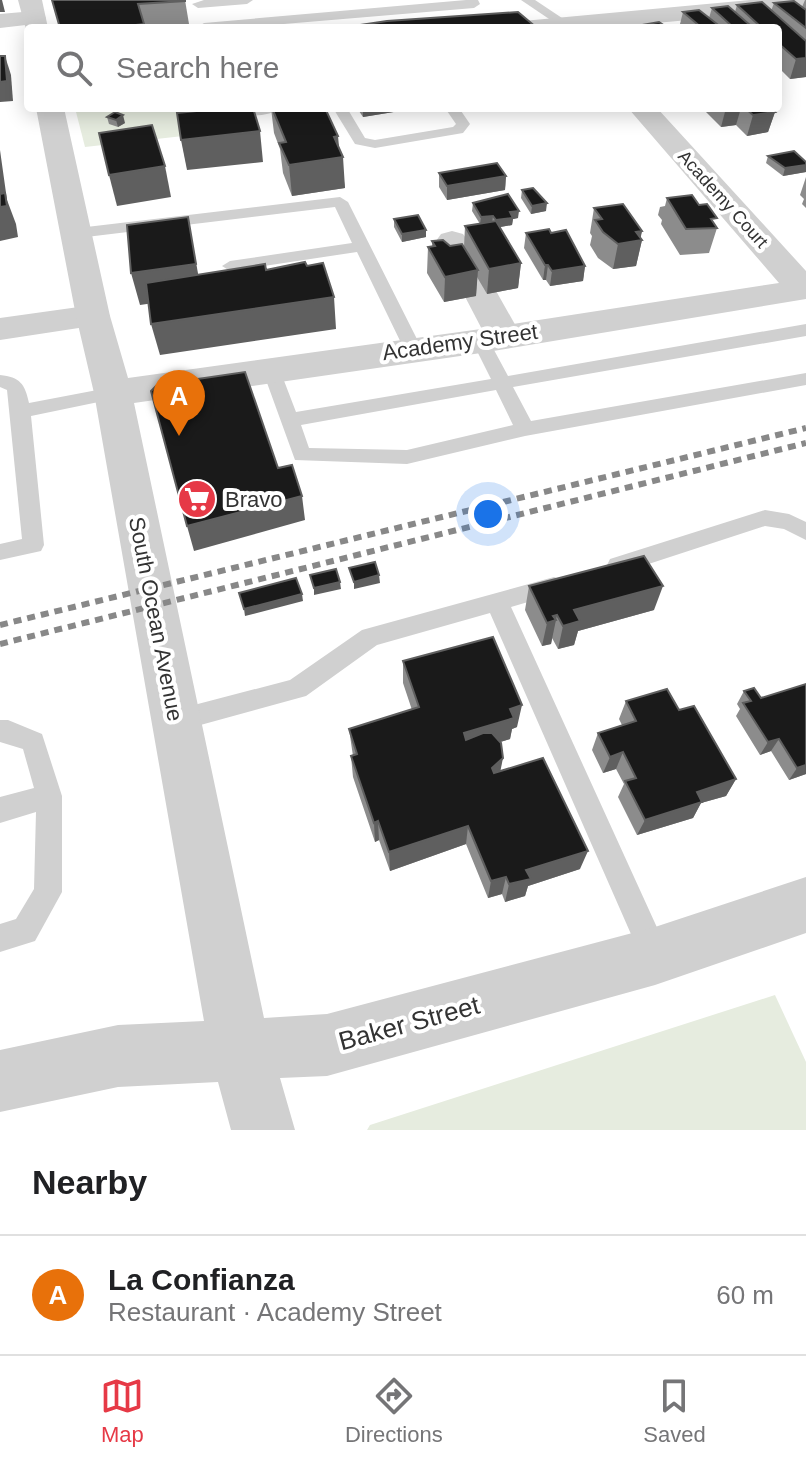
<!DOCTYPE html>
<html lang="en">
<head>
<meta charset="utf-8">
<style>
  :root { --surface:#fff; --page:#f6f6f6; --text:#202124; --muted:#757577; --line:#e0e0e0; --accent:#e63946 }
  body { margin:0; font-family:Helvetica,sans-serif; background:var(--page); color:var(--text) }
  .you { position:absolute; left:488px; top:514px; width:28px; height:28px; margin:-20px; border:6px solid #fff; border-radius:50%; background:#1a73e8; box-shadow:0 0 0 12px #1a73e833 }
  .badge { display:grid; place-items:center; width:52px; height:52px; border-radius:50%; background:var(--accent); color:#fff; font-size:26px; font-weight:700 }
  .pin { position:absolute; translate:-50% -66px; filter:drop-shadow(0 2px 4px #0008) }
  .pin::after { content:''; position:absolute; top:42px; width:28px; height:24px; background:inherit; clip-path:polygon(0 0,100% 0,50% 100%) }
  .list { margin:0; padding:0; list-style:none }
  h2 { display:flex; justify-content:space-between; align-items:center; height:104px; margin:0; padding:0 32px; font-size:34px }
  h2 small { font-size:26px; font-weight:400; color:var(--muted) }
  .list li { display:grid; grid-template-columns:52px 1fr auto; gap:24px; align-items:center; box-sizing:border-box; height:120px; padding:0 32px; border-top:2px solid var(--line) }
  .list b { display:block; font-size:30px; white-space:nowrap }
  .list p { margin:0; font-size:26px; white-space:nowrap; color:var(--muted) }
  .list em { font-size:26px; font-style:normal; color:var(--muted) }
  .icon { flex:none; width:44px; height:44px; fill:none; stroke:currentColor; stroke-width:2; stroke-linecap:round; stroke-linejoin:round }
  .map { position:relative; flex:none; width:806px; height:1130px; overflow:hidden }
  .search { position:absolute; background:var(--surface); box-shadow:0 4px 20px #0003; left:24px; right:24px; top:24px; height:88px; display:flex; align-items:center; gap:20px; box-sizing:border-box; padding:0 28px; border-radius:8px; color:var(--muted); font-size:30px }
  .sheet { height:224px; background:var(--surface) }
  nav { display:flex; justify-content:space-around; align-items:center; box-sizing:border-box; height:112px; border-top:2px solid var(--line); background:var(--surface); font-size:22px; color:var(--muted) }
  nav a { display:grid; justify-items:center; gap:4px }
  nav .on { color:var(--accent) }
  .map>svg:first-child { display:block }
</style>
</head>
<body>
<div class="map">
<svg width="806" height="1130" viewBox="0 0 806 1130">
  <rect width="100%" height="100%" fill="#fff"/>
  <g fill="#e6ecdf">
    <polygon points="75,108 187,108 192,135 85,147"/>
    <polygon points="775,995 806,1062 806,1130 367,1130 370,1125"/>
  </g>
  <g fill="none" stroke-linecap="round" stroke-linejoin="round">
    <g fill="#d0d0d0" fill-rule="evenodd">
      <polygon points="204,0 253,0 247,4 198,8 192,4"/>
      <polygon points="466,0 478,0 480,4 474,8 235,28 198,27 204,23"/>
      <polygon points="521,0 535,0 571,24 561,27"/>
      <path d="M 224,108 L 281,108 C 268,118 237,118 224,108 Z"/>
      <polygon points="333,108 347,108 365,138 375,140 453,127 456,124 445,108 459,108 470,124 463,133 375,148 355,144"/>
      <polygon points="340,197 348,202 422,349 419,353 413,355 404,349 357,252 230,271 222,266 230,261 352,243 335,207 78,238 70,233 78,228"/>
      <path d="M 806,324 L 806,336 L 513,387 L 531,421 L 806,373 L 806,385 L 525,436 L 407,464 L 295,460 L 262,369 L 271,363 L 278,365 L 296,412 L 491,379 L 472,341 L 481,335 L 487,337 L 508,376 ZM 496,390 L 513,425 L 407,450 L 309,448 L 301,425 Z"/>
      <path d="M 0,375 C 20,377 25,384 29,403 L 113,387 L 122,393 L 113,399 L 31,416 L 44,545 L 41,551 L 0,560 L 0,544 L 22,539 L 7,390 L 0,387 Z"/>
      <polygon points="765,510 789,514 806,522 806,540 784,529 765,526 618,574 610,571 607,565 610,559"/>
      <polygon points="554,577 562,580 565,586 562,592 511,607 670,956 665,966 655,971 645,966 490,613 377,645 306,696 175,732 166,729 163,721 166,713 175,710 290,680 362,630"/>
      <polygon points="0,720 8,720 42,734 62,796 62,892 35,941 0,952 0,924 16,919 34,889 36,812 0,823 0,797 34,788 23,749 0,742"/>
    </g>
    <g fill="#d0d0d0" fill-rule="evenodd">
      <polygon points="34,11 43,13 46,18 43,23 0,28 0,14"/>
      <polygon points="452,231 463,234 468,241 522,337 517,345 504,348 491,345 486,337 436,241 441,234"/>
      <polygon points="93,305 105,308 110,316 105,324 0,340 0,318"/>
    </g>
    <g fill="#d0d0d0" fill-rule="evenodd">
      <polygon points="18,0 42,0 48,28 28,28 27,33"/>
      <polygon points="750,0 806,0 806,9 602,28 511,28 514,23 523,21"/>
      <polygon points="36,108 64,108 110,316 128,378 481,329 779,283 628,108 657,108 806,271 806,299 481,353 134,403 264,1018 327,1014 655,927 806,877 806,933 655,985 327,1076 280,1078 295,1130 231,1130 218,1082 118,1087 0,1112 0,1050 118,1025 204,1021 94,393 76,316"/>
    </g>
    <g stroke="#888" stroke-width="6" stroke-dasharray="8 6" stroke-linecap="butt">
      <polyline points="0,625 806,428"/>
      <polyline points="0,644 806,443"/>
    </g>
  </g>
  <g fill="#8c8c8c">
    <polygon points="52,0 185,0 189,24 145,28"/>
    <polygon points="805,0 806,0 806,77 790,79 778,67 778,28 679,28 683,12 709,18 712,8 735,12 737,5 771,11 774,3 802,7"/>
    <polygon points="271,108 325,108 339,148 345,188 292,196 283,173 280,149 274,133"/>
    <polygon points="357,108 418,108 363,117"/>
    <polygon points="704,108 770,108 775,112 768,132 747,136 736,125 721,127 703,109"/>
    <polygon points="107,117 125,123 118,127 109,124"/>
    <polygon points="768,156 806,172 783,176 766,163"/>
    <polygon points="439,173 506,176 505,190 447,200 439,187"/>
    <polygon points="806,177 806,208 802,204 804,199 800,195"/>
    <polygon points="522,190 546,211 531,214 521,198"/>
    <polygon points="667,198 699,205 715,225 717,228 709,253 680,255 661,224 662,220 658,215 660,207 665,206"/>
    <polygon points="473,203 518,218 513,219 512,225 500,227 521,263 518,288 487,294 477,277 476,296 444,302 427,273 428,247 432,246 432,241 450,246 464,247 465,226 480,224 472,211"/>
    <polygon points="594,208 642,231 640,238 642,240 636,266 613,269 598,258 590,245 592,236 590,233"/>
    <polygon points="394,219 426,237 402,242 394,227"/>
    <polygon points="526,233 551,233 585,266 583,281 550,286 546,280 543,280 524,248"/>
    <polygon points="529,586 654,610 578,631 574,645 558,649 552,638 551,644 542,646 525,610"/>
    <polygon points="403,661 517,727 512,729 510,739 500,742 500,771 580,869 528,886 525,896 505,902 502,894 488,898 466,844 390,871 379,840 375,842 353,777 351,756 353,756 349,729 412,710 403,683"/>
    <polygon points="744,691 761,698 806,774 789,780 771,751 760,755 736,716 740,709 737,704"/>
    <polygon points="626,701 679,710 736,779 726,796 701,803 693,818 637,835 618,797 624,784 616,769 603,773 592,750 598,733 622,725 619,719"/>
  </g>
  <g fill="#5f5f5f">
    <polygon points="0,0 2,0 5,12 0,12"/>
    <polygon points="144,24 145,28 111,28"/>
    <polygon points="5,56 11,75 13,101 0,102 0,82"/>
    <polygon points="806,58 806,77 790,79 796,59"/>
    <polygon points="363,108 418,108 363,117"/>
    <polygon points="726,108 741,108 736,125 721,127"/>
    <polygon points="775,112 768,132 747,136 753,115"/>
    <polygon points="123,115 125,123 118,127 116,120"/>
    <polygon points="260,131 263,162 187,170 181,140"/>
    <polygon points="338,136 340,157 343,157 345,188 292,196 289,165 334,137"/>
    <polygon points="0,150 7,200 16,224 18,237 0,241"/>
    <polygon points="806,165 806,172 783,176 785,168"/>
    <polygon points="165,166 171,197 117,206 109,175"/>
    <polygon points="506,176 505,190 447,200 447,186"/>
    <polygon points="547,203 546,211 531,214 532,206"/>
    <polygon points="519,211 518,218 513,219 512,225 495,228 496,220 510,212"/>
    <polygon points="493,216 492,223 480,225 481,217"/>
    <polygon points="188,217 202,296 140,305 131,273"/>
    <polygon points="426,230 426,237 402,242 402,234"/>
    <polygon points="642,231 640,241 642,240 636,266 613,269 618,244 636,232"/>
    <polygon points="521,263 518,288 487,294 489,269"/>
    <polygon points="545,265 548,265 546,280 543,280"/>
    <polygon points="585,266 583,281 550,286 552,271"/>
    <polygon points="478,270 476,296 444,302 445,277"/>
    <polygon points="334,297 336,329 160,355 151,324"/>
    <polygon points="302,496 305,520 194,551 187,526"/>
    <polygon points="379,575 380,583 354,589 354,582"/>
    <polygon points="340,582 341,589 314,595 314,588"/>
    <polygon points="663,586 654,610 578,631 574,645 558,649 563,626 574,610"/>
    <polygon points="302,594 303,601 245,616 244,609"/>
    <polygon points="557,615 551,644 542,646 547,623 553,616"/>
    <polygon points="522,705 517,727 512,729 510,739 462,754 464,733 510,709"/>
    <polygon points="779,739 771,751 760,755 768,742"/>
    <polygon points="623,752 616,769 603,773 610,757"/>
    <polygon points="503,758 499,778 489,788 492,768"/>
    <polygon points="806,765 806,774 789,780 797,768"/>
    <polygon points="736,779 726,796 701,803 693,818 637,835 645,820 697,792"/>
    <polygon points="378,821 379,840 375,842 374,823"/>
    <polygon points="468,826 466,844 390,871 389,852"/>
    <polygon points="588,851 580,869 528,886 525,896 505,902 509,884 526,870"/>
    <polygon points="506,877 502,894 488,898 491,881"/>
  </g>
  <g fill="#1a1a1a" stroke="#5f5f5f" stroke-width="2">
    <polygon points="52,0 185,0 185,1 138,4 144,24 111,28 60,28"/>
    <polygon points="794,1 806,10 806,28 774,3"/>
    <polygon points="762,2 806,41 806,58 796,59 778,43 778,28 762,28 737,5"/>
    <polygon points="728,6 751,26 747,27 748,28 734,28 712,8"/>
    <polygon points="699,10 722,28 702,28 683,12"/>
    <polygon points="518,12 537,28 340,28 387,21"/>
    <polygon points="659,22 668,28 625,28"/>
    <polygon points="0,56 5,56 7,81 0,82"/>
    <polygon points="226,108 253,108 260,131 181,140 177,113"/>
    <polygon points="272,108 325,108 338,136 334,137 343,157 289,165 279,143 286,142"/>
    <polygon points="745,108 770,108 775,112 753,115"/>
    <polygon points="115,112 123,115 116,120 107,117"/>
    <polygon points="152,125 165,166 109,175 99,133"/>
    <polygon points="794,151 806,162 806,165 785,168 768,156"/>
    <polygon points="497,163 506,176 447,186 439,173"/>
    <polygon points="533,188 547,203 532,206 522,190"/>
    <polygon points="5,193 7,206 0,207 0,194"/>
    <polygon points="508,194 519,211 510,212 513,218 496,220 493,216 481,217 473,203"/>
    <polygon points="692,195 699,205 707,204 717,218 711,219 717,228 686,229 667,198"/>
    <polygon points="623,204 642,231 636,232 642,240 618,244 603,232 595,220 602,219 594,208"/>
    <polygon points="418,215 426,230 402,234 394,219"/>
    <polygon points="188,217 196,264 131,273 127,225"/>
    <polygon points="496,221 521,263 489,269 465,226"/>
    <polygon points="549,229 551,233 566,230 585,266 552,271 548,265 545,265 526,233"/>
    <polygon points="443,240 450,246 462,244 478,270 445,277 428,247 435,246 432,241"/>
    <polygon points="305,262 307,266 323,263 334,297 151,324 146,283 265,264 266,270"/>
    <polygon points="245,372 278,468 292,465 302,496 187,526 151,391 157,385"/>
    <polygon points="644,556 663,586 574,610 580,621 563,626 557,615 553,616 556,620 547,623 529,586"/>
    <polygon points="375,562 379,575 354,582 349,568"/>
    <polygon points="336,569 340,582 314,588 310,575"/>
    <polygon points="296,578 302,594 244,609 239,593"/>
    <polygon points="493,637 522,705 510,709 514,718 464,733 466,740 483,733 492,733 501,743 503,758 492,768 494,773 543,758 588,851 526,870 531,879 509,884 506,877 491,881 468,826 389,852 378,821 374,823 351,756 357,754 349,729 419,707 403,661"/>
    <polygon points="806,684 806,765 797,768 779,739 768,742 743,703 751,701 744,691 754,688 761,698"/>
    <polygon points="667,689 679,710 694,706 736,779 697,792 702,802 645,820 625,781 636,778 623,752 610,757 598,733 636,721 626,701"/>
  </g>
  <defs>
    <g id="supermarket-disc" transform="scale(2)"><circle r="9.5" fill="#e63946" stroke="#fff"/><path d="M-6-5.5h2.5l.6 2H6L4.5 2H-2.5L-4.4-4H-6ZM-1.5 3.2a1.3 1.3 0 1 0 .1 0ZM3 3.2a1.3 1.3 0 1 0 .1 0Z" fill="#fff"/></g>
  </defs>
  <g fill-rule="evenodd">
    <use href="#supermarket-disc" x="197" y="499"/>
  </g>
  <g text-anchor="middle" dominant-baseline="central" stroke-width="8" stroke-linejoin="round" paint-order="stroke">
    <g font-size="18" fill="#333" stroke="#fff">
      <text transform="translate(723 199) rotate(48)">Academy Court</text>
    </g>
    <g font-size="22" fill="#333" stroke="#fff">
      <text transform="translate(460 342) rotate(-8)">Academy Street</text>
      <text transform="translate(156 619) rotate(79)">South Ocean Avenue</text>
    </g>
    <g font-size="22" fill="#333" stroke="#fff" text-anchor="start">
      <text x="225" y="499">Bravo</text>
    </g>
    <g font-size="26" fill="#333" stroke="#fff">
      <text transform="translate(409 1023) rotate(-15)">Baker Street</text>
    </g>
  </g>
</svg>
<div class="you"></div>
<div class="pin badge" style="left:179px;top:436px;background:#e8710a">A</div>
<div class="search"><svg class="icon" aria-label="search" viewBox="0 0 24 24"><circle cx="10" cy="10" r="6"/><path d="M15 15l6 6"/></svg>Search here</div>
</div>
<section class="sheet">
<h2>Nearby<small></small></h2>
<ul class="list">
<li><span class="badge" style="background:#e8710a">A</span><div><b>La Confianza</b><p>Restaurant · Academy Street</p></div><em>60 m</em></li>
</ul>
</section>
<nav>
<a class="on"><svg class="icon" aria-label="map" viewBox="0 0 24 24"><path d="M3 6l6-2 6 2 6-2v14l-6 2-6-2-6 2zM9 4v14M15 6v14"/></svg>Map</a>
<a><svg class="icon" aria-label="directions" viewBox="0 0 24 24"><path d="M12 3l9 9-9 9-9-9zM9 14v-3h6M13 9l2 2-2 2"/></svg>Directions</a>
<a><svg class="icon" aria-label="saved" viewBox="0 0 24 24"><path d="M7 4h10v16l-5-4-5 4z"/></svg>Saved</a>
</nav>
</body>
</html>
